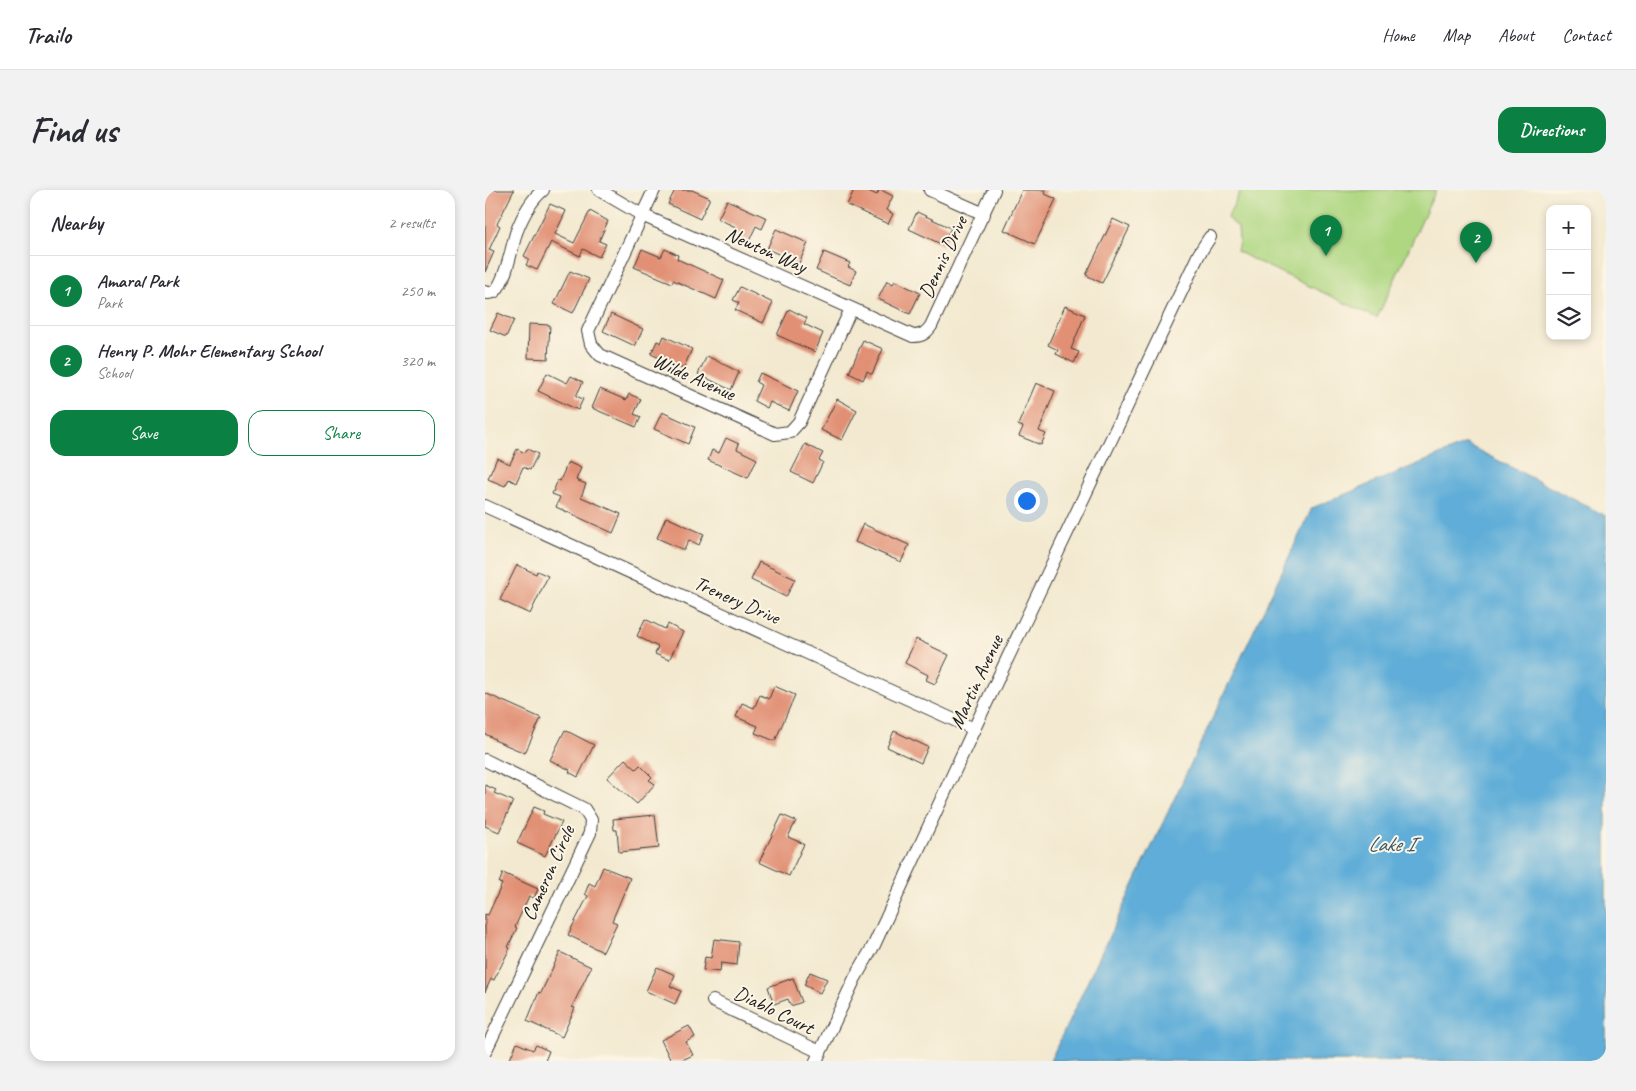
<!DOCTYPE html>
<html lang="en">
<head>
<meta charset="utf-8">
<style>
  :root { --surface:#fff; --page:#f2f2f3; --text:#2b2b33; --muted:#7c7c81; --line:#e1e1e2; --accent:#0b8043 }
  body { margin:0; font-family:Caveat,sans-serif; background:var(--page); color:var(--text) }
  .controls { position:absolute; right:15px; top:15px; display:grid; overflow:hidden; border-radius:10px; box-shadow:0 2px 8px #0003 }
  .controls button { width:45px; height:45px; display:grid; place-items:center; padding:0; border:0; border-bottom:1px solid var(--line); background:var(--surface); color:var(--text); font:25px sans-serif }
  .you { position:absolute; left:541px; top:310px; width:18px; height:18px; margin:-12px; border:4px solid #fff; border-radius:50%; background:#1a73e8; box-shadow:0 0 0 8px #1a73e833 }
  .badge { display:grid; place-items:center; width:32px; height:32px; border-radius:50%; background:var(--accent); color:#fff; font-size:16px; font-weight:700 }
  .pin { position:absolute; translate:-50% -41px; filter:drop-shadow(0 1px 2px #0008) }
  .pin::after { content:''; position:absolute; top:26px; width:18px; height:15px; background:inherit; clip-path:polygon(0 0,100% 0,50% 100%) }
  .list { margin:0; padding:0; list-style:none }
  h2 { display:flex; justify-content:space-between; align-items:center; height:65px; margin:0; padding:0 20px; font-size:21px }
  h2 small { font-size:16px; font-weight:400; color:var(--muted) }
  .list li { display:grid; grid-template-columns:32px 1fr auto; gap:15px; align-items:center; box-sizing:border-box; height:70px; padding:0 20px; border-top:1px solid var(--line) }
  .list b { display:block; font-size:19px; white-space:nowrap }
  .list p { margin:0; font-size:16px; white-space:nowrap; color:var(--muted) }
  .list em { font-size:16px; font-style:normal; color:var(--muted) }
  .actions { display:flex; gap:10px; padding:15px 20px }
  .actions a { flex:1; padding:11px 0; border:1px solid var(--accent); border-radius:15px; text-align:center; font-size:18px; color:var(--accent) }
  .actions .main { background:var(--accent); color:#fff }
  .icon { flex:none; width:28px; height:28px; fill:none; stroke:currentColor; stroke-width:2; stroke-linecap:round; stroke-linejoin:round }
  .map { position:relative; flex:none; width:1121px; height:871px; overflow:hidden; border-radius:15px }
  header { display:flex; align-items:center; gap:30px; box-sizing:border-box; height:70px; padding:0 25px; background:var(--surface); border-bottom:1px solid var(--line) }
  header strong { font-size:24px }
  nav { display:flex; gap:28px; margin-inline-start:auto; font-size:18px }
  .intro { display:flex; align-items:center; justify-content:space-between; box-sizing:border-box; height:120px; padding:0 30px }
  h1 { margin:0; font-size:35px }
  .button { padding:12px 22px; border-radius:15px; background:var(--accent); color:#fff; font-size:18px; font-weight:700 }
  main { display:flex; gap:30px; padding:0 30px }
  aside { flex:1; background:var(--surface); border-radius:15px; box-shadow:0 2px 8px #0003 }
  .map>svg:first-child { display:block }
</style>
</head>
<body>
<header>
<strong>Trailo</strong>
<nav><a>Home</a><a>Map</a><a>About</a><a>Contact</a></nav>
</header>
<div class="intro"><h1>Find us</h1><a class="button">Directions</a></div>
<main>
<aside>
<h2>Nearby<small>2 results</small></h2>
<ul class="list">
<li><span class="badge">1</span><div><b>Amaral Park</b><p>Park</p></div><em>250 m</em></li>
<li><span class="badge">2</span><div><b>Henry P. Mohr Elementary School</b><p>School</p></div><em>320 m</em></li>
</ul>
<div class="actions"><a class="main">Save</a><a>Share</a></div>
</aside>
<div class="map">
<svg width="1121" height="871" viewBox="0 0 1121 871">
  <rect width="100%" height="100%" fill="#fcf5e5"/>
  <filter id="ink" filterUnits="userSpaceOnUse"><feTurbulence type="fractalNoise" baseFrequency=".02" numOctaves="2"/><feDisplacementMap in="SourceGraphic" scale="10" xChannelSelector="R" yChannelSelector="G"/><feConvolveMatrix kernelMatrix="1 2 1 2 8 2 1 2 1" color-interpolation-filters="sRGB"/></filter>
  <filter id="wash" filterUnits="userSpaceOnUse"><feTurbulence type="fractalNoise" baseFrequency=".0096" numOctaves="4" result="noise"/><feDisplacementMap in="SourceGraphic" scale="20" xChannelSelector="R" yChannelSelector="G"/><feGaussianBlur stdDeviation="1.12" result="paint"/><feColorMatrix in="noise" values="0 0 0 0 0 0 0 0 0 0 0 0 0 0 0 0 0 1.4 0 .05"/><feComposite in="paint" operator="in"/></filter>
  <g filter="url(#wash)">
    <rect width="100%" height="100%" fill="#f3e9d0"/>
    <polygon fill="#afd782" stroke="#667a4f" points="756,0 951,0 892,128 771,71 752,61 754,52 753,37 742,28"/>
    <polygon fill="#5eadd8" stroke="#3d647a" points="981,254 1121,326 1121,871 565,871 827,318"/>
    <g id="blocks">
      <g fill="#e19075">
        <polygon points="3,0 29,0 12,34 15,36 4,60 9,62 0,82 0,6"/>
        <polygon points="190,0 207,0 225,8 215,29 183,14"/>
        <polygon points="369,0 381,0 392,5 394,0 396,0 408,6 401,20 408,24 403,34 362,15"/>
        <polygon points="537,0 561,0 560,4 571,9 550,54 519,40"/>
        <polygon points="242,10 282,28 277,39 271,36 264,51 250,45 253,38 233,29"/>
        <polygon points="65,14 81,21 70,44 89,53 105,21 123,31 114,51 121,54 114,67 98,59 95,66 66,52 52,80 41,75 44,69 39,66"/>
        <polygon points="432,22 466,38 458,55 424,39"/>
        <polygon points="628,29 645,37 617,93 601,85"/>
        <polygon points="291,39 323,53 314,73 282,59"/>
        <polygon points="157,59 176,67 180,59 193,65 192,69 239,90 231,109 188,90 187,93 149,77"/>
        <polygon points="339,62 365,73 363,77 371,81 365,95 331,80"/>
        <polygon points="85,81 104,89 88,123 69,114"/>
        <polygon points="402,91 408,94 410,91 435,103 425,124 393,109"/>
        <polygon points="255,97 288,113 278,133 250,120 254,113 248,110"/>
        <polygon points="580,116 600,125 586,159 594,162 589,173 571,164 573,160 563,155"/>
        <polygon points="304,119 322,128 319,134 338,143 330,162 292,145"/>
        <polygon points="13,123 29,130 21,147 5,140"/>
        <polygon points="126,124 158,139 150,156 118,141"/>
        <polygon points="44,134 65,135 63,169 43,168"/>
        <polygon points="179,146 207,159 198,179 166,164 172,151 176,153"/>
        <polygon points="378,150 398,159 387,184 382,181 378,190 364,183"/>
        <polygon points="222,166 254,182 246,200 213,184"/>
        <polygon points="62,183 82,193 86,186 98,192 91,206 98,209 93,220 53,201"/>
        <polygon points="275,183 313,201 304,221 285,212 282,218 269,211 276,195 271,192"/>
        <polygon points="551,193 570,201 554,241 561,244 556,255 534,246 538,237 533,235"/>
        <polygon points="115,199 141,210 144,204 156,209 149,224 156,227 151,237 107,218"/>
        <polygon points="352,209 372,220 357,250 336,240"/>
        <polygon points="177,222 210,237 203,254 169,239"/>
        <polygon points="241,248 254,254 252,259 272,269 263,288 223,270 227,260 234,263"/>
        <polygon points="320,254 338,263 334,270 338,272 328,293 306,282"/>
        <polygon points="32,259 40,263 42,259 53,264 45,280 38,277 31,293 24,289 20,296 3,289 12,268 25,274"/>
        <polygon points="83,272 96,278 91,290 101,294 96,307 136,324 128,343 71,317 75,307 67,304 73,290 75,291"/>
        <polygon points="181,327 219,344 214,355 204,350 199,360 172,348"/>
        <polygon points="378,334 424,355 416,372 370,352"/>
        <polygon points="274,372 310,389 301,407 266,390"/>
        <polygon points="32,375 51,384 52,381 63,386 45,424 15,410"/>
        <polygon points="160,429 180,439 183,434 198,442 184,470 170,464 173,457 152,446"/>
        <polygon points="431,449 464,465 450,494 441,490 443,485 420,473"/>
        <polygon points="289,496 310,505 290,551 270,543 273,536 251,527 257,513 269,518 275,505 284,509"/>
        <polygon points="0,503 56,528 40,563 9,550 10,549 0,544"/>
        <polygon points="80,540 109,555 93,587 84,582 85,580 65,570"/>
        <polygon points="409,541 443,557 436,573 402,557"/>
        <polygon points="140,569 151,579 155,575 167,587 164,590 170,594 152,614 122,588"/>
        <polygon points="0,595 11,600 9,603 28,611 14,642 0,636"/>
        <polygon points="49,617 59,621 58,624 77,632 60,666 32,653"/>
        <polygon points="170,625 174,658 134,662 132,640 129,640 128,629"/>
        <polygon points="297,625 311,631 303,647 319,654 304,686 274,672"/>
        <polygon points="118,677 145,688 127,731 132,733 118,762 83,745 103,706 100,704 104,693 110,696"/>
        <polygon points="18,683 53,699 49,708 44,706 30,737 32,738 23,757 25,758 9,790 6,789 0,802 0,724 3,725 17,694 14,693"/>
        <polygon points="229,749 254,752 252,775 236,773 235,782 218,780 220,767 226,768"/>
        <polygon points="75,762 106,777 87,817 90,818 77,847 42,831 54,802 56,803"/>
        <polygon points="172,777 190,785 185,796 196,801 190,814 161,801"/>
        <polygon points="325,782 342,789 335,803 319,795"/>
        <polygon points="308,788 317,812 306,816 303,809 289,814 283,797"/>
        <polygon points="204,836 210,847 201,852 208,865 195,871 186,871 176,850"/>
        <polygon points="32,853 48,860 51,855 64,861 60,871 24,871"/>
      </g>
    </g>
  </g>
  <g filter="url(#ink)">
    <use href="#blocks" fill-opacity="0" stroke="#3c3b37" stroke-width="1"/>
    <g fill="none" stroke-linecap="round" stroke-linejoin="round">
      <g stroke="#3c3b37" stroke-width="14">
        <g id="minor">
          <path d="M 114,0 L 157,25 L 428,146 C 437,146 441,143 446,136 L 509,0"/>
          <polyline points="169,0 103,141 106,154 115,165 290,244 305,242 314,232 366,119"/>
          <polyline points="445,0 499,24"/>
          <path d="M 0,102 L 2,103 C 5,103 8,103 10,101 C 21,91 27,56 31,43 C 37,27 45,11 58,0"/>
          <polyline points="0,316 489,539"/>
          <polyline points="0,570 99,619 106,630 105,643 0,862"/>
          <polyline points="228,811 335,862"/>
          <polyline points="331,871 370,788 389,755 489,539 714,64 725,47"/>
        </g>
      </g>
      <use href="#minor" stroke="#fff" stroke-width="12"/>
    </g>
  </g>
  <g text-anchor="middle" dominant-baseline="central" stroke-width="4" stroke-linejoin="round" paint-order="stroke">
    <g font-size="20" fill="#1c1c1c" stroke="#fcf5e5">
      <text transform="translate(281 60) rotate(24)">Newton Way</text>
      <text transform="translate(458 67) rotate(-65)">Dennis Drive</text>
      <text transform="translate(209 187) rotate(24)">Wilde Avenue</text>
      <text transform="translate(252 410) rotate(24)">Trenery Drive</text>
      <text transform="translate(491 492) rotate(-65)">Martin Avenue</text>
      <text transform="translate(63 683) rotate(-66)">Cameron Circle</text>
      <text transform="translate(289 820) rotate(26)">Diablo Court</text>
    </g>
    <g font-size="21" font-style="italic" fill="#365667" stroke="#fcf5e5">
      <text x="906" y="654">Lake I</text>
    </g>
  </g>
</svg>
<div class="controls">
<button>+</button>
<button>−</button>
<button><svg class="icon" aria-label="layers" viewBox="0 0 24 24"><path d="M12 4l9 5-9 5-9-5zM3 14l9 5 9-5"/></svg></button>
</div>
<div class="you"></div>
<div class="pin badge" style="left:841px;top:66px">1</div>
<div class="pin badge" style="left:991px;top:73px">2</div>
</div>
</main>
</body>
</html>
